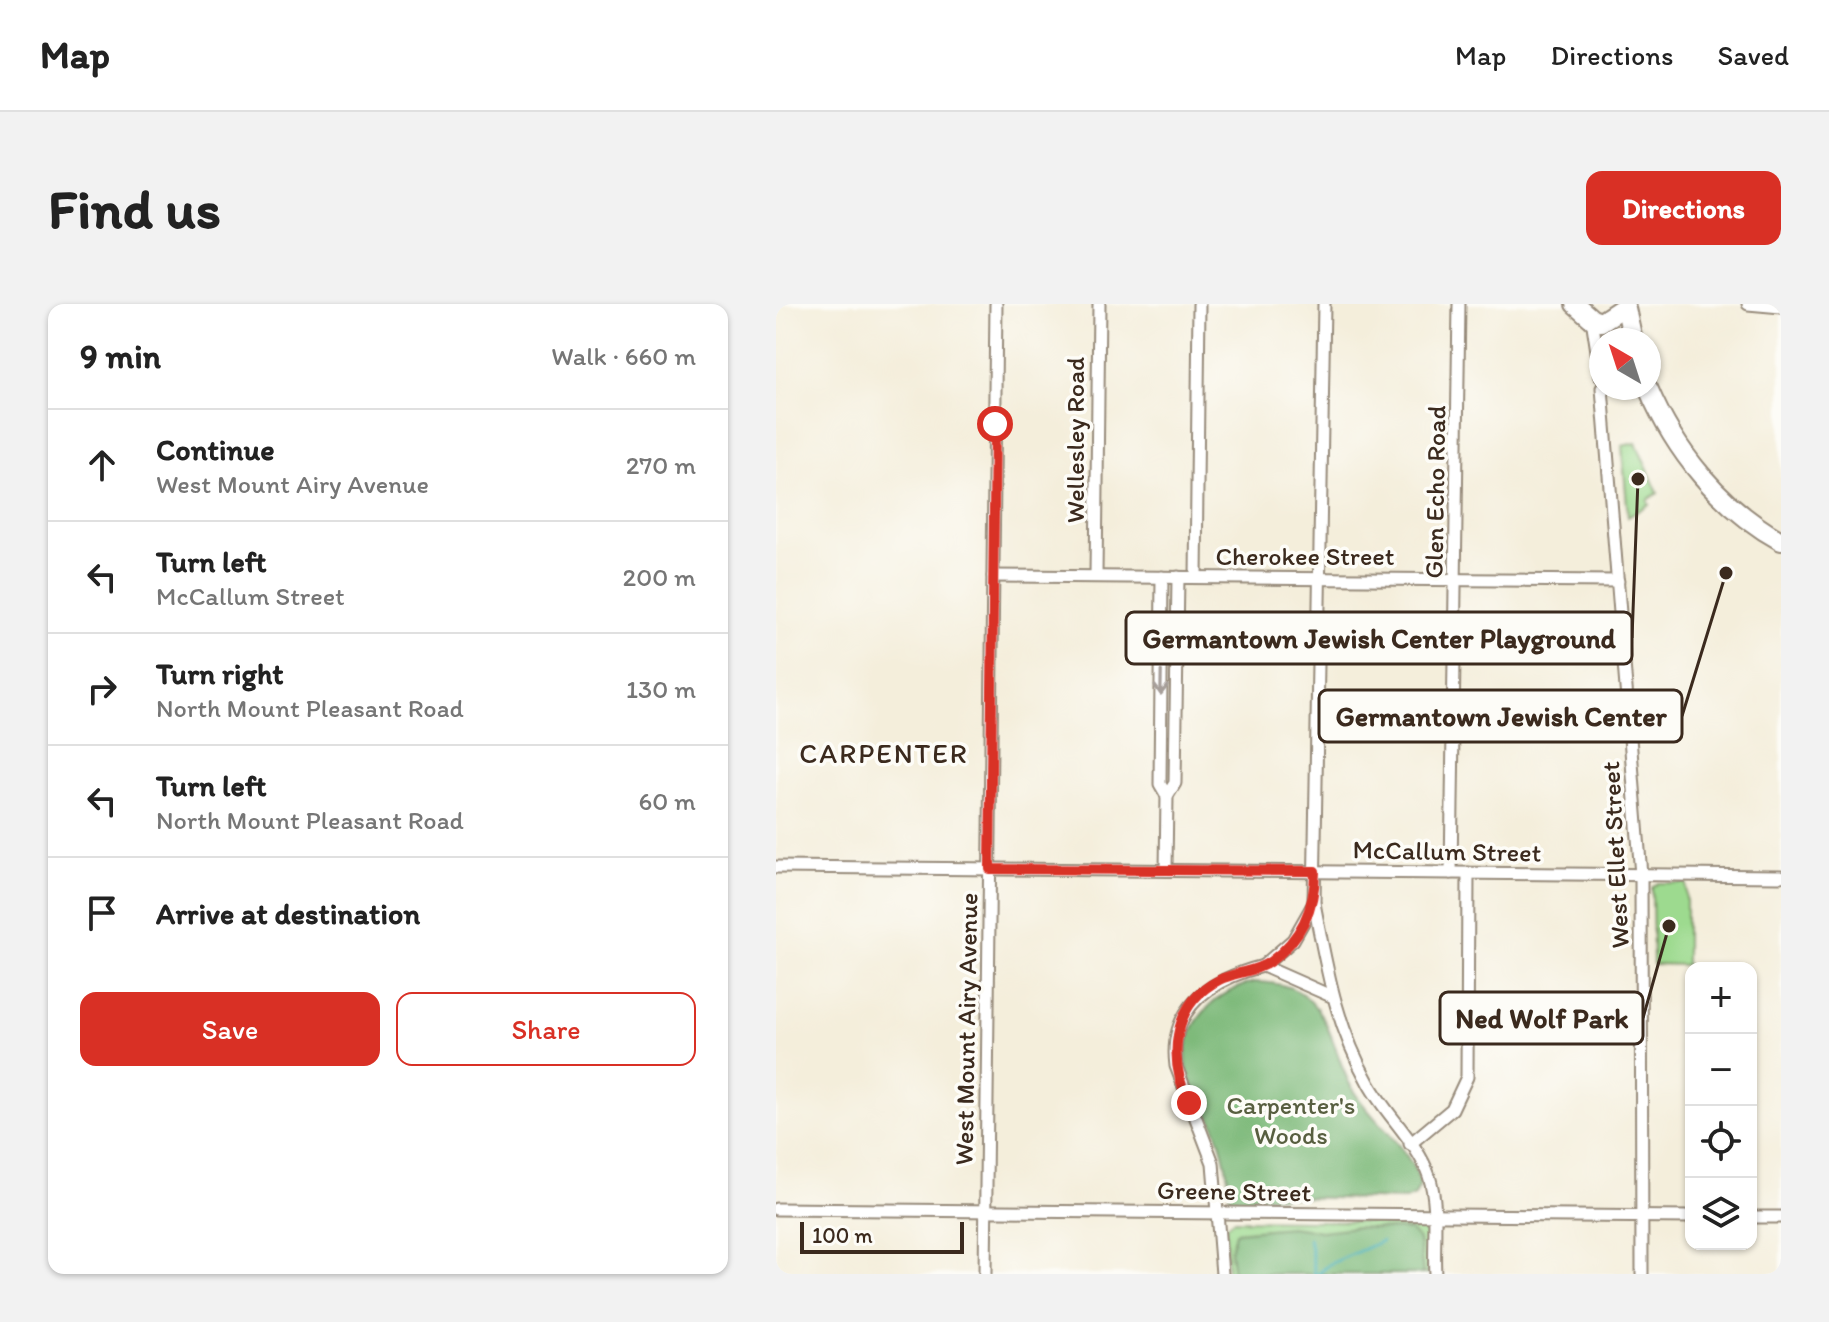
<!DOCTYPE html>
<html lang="en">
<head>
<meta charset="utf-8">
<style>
  :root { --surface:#fff; --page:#f2f2f2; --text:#222; --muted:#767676; --line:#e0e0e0; --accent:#d93025 }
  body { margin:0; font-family:Itim,sans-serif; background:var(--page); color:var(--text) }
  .controls { position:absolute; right:24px; bottom:24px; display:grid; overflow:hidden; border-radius:16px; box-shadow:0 2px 6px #0004 }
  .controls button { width:72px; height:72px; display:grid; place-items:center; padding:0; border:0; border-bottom:2px solid var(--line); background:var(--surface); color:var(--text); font:40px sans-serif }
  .compass { position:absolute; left:813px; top:24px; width:72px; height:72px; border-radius:50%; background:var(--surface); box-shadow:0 2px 6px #0004; rotate:321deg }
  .scale { position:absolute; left:24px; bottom:20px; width:164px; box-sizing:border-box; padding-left:8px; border:4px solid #3b2a1e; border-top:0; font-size:22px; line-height:28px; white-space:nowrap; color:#3b2a1e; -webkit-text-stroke:6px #fdfcf7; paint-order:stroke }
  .stop { position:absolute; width:24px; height:24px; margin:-18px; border:6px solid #d93025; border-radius:50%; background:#fff }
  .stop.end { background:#d93025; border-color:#fff; box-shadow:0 2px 8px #0008 }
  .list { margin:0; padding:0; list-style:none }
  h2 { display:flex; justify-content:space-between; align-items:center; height:104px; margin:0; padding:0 32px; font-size:34px }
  h2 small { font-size:26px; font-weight:400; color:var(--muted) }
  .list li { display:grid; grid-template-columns:52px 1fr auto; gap:24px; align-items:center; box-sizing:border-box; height:112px; padding:0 32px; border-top:2px solid var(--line) }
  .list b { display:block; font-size:30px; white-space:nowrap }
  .list p { margin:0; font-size:26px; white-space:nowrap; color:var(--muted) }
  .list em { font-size:26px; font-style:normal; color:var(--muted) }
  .actions { display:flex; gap:16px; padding:24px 32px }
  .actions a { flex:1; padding:18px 0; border:2px solid var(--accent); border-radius:16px; text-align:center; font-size:28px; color:var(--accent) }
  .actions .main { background:var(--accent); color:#fff }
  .icon { flex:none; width:44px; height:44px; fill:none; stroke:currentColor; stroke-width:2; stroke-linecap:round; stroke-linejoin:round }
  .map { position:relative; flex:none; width:1005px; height:970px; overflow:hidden; border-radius:16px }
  header { display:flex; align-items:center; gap:48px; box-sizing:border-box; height:112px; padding:0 40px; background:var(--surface); border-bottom:2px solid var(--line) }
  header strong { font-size:38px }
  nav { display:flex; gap:44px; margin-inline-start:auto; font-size:28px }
  .intro { display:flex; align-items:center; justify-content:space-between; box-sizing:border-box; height:192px; padding:0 48px }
  h1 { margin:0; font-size:56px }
  .button { padding:20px 36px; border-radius:16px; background:var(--accent); color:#fff; font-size:28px; font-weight:700 }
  main { display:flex; gap:48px; padding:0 48px }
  aside { flex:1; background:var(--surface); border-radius:16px; box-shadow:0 2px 6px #0004 }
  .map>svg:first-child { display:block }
</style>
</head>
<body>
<header>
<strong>Map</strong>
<nav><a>Map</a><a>Directions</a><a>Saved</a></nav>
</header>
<div class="intro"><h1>Find us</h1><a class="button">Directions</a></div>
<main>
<aside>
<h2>9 min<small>Walk · 660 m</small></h2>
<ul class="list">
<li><svg class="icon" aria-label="ahead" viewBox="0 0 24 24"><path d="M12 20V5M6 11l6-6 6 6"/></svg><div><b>Continue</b><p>West Mount Airy Avenue</p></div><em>270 m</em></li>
<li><svg class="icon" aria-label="left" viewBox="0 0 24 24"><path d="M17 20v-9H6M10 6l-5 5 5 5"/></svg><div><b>Turn left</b><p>McCallum Street</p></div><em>200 m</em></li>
<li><svg class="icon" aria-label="right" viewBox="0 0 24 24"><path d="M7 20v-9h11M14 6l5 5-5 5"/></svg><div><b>Turn right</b><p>North Mount Pleasant Road</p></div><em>130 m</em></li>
<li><svg class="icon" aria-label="left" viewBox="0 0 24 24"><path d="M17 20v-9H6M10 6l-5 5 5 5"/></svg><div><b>Turn left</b><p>North Mount Pleasant Road</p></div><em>60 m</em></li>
<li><svg class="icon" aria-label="arrive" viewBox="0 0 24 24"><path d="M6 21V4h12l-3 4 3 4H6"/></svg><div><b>Arrive at destination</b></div></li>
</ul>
<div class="actions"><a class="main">Save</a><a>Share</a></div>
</aside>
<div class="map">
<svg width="1005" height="970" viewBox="0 0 1005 970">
  <rect width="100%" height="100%" fill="#fdfcf7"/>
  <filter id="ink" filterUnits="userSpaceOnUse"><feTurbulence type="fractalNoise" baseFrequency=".0125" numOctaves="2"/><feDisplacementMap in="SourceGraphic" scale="16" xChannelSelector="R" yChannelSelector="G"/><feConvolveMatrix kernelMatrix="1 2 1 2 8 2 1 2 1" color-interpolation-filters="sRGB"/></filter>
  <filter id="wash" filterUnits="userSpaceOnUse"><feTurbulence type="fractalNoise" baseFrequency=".006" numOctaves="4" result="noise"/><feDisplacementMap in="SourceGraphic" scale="32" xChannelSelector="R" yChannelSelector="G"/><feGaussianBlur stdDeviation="1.8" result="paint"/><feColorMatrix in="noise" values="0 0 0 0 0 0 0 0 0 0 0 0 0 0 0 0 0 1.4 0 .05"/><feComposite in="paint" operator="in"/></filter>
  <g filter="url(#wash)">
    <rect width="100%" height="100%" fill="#f4eedb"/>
    <g fill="#9dda8f" stroke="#6c8256" stroke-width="2">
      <polygon points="860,139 882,189 871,196 873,200 852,213 846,142"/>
      <polygon points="882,579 910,579 910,661 877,660 876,584"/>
      <polygon points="457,916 644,918 650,924 652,970 451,970 450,922"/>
    </g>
    <g fill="#7eba7a" stroke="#5c724c" stroke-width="2">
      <path d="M 478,678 C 497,678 516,681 530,693 C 557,716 560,758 577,786 C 594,815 639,849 644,881 L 639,892 L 630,896 L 482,892 L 466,897 L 454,894 C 452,865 446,837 433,810 C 427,798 416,786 413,773 C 400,725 436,689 478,678 Z"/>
      <polygon points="514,923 545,927 580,923 634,926 643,936 647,970 457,970 454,947 459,928"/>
    </g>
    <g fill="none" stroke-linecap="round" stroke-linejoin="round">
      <g stroke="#39abb2" stroke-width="3">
        <polyline points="533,934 539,970"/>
        <polyline points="542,970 554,960 606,937"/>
      </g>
    </g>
  </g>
  <g filter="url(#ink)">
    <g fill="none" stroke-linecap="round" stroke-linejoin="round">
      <g stroke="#988c7c" stroke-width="15">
        <g id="street">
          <polyline points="972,0 1005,3"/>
          <polyline points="816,15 825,73"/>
          <polyline points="826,84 865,571 866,970"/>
          <polyline points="217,272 842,277"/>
          <polyline points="320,272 323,0"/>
          <polyline points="386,273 384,480 391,492"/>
          <polyline points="420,273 423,0"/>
          <polyline points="0,563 1005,572"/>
          <polyline points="390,566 391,492 399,479 402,273"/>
          <polyline points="675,569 683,0"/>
          <path d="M 538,599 C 551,666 559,719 593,780 C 610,811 642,839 653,872 C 663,902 657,939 659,970"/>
          <polyline points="487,662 517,636 538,599 548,0"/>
          <polyline points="634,840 676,805 691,773 692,569"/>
          <polyline points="0,905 915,913"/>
          <polyline points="975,913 1005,913"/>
          <polyline points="209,970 220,0"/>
          <path d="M 446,970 L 437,859 L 400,762 C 392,703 436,675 487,662 L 555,692"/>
        </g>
      </g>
      <g stroke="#988c7c" stroke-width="22">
        <g id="primary">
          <polyline points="799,0 816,15 825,18 849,2"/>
          <polyline points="849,0 857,36"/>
          <path d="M 872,84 C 899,148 944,203 1005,237"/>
        </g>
      </g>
      <use href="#street" stroke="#fff" stroke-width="11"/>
      <use href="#primary" stroke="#fff" stroke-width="18"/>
    </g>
    <defs><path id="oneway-shaft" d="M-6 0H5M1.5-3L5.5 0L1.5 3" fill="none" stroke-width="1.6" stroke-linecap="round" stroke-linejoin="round" transform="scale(2)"/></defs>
    <use stroke="#a79f9a" href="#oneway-shaft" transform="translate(385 379) rotate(91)"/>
  </g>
  <g fill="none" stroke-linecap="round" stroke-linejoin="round" filter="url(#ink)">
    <path stroke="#d93025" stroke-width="10" d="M 219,120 L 214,565 L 539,567 C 539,604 525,635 495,657 C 480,668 459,668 443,676 C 395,700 392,756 413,799"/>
  </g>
  <g text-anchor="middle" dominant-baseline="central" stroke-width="7" stroke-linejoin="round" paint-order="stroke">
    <g font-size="26" fill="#3b2a1e" stroke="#fdfcf7">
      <text transform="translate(299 136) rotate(-90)">Wellesley Road</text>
      <text transform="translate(659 188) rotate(-89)">Glen Echo Road</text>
      <text x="529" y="252">Cherokee Street</text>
      <text transform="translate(671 547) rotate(1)">McCallum Street</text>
      <text transform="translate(839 551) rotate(-93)">West Ellet Street</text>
      <text transform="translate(190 725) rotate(-89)">West Mount Airy Avenue</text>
      <text transform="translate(458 887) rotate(1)">Greene Street</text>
    </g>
    <g font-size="26" fill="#585f40" stroke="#fdfcf7">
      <text x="515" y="801">Carpenter's<tspan x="515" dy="30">Woods</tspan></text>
    </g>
    <g font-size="28" letter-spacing="2" fill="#3b2a1e" stroke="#fdfcf7">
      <text x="108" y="449">CARPENTER</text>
    </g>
  </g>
  <path fill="none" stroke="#3b2a1e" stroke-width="3" d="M862 175L856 334M950 269L906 412M893 622L867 714"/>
  <g fill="#3b2a1e" stroke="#fdfcf7" stroke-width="3">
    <circle cx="862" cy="175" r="8"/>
    <circle cx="950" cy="269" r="8"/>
    <circle cx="893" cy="622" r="8"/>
  </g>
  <g fill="#fdfcf7" stroke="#3b2a1e" stroke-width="3">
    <rect x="350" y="308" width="506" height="52" rx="8"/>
    <rect x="543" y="386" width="363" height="52" rx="8"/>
    <rect x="664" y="688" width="203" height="52" rx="8"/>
  </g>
  <g font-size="28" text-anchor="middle" font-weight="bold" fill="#3b2a1e">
    <text x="603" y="344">Germantown Jewish Center Playground</text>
    <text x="725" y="422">Germantown Jewish Center</text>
    <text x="766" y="724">Ned Wolf Park</text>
  </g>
</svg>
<div class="controls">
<button>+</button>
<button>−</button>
<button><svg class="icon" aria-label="locate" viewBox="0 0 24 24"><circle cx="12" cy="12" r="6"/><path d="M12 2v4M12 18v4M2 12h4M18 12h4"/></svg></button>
<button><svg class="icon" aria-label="layers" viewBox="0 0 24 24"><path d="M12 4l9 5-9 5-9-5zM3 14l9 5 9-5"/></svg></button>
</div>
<svg class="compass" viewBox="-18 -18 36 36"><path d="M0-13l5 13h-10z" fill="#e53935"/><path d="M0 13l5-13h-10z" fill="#767676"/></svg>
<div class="scale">100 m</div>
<div class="stop" style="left:219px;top:120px"></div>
<div class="stop end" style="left:413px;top:799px"></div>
</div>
</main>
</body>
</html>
